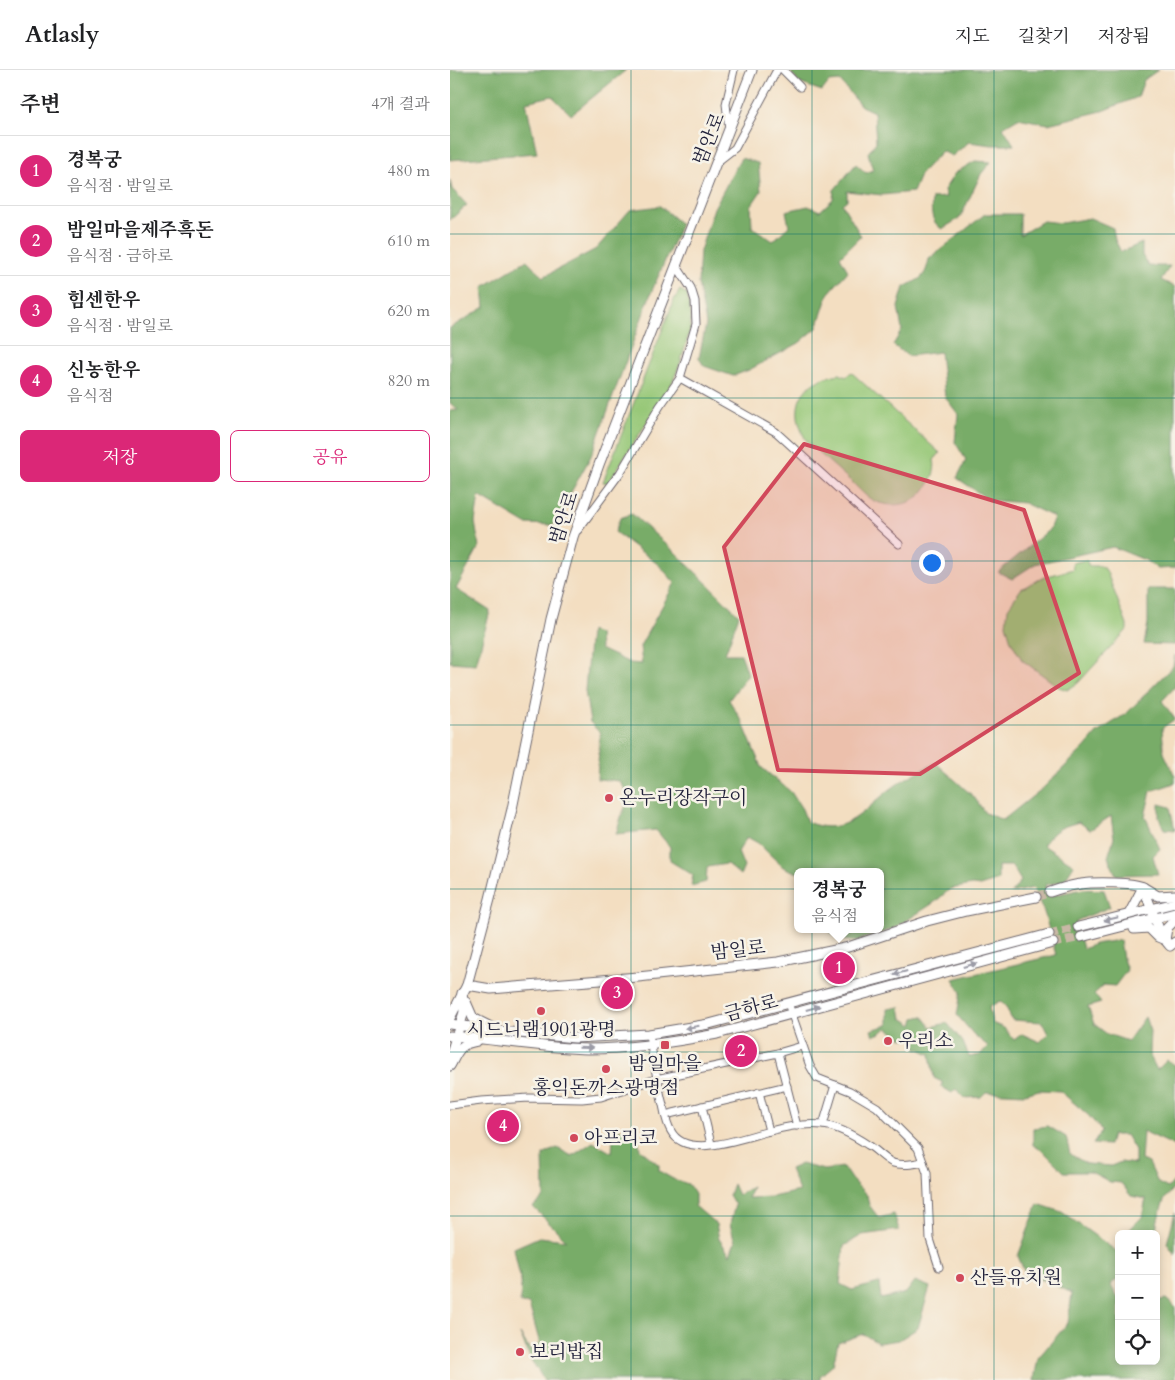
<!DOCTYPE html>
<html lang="ko">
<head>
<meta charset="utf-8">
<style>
  :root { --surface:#fff; --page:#f6f6f6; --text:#202124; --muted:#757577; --line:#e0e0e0; --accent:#db2777 }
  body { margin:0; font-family:Cardo,"Noto Serif KR",serif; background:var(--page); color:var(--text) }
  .controls { position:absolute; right:15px; bottom:15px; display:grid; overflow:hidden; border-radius:8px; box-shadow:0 2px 8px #0003 }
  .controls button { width:45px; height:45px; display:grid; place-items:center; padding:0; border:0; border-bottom:1px solid var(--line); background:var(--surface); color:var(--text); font:25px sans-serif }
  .you { position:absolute; left:481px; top:492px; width:18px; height:18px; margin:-12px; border:4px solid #fff; border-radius:50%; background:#1a73e8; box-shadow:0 0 0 8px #1a73e833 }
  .badge { display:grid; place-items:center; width:32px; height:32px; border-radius:50%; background:var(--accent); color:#fff; font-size:16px; font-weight:700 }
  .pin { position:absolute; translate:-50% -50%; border:2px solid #fff; box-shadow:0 1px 5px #0006 }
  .popup { position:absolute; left:344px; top:798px; width:90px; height:65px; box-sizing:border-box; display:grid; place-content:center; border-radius:8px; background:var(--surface); filter:drop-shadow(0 1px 4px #0005); font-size:16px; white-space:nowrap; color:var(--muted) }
  .popup b { font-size:19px; color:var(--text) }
  .popup::after { content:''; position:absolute; left:50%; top:100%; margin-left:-10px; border:10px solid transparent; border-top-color:var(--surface) }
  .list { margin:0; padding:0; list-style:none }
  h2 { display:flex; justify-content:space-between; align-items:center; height:65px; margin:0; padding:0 20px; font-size:21px }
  h2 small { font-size:16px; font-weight:400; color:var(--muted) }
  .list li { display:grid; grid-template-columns:32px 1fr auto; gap:15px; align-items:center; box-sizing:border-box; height:70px; padding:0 20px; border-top:1px solid var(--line) }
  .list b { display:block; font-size:19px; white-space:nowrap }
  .list p { margin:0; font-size:16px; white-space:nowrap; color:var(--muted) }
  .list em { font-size:16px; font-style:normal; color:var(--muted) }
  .actions { display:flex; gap:10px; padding:15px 20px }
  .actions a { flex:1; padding:11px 0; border:1px solid var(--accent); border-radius:8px; text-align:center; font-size:18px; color:var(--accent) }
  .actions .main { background:var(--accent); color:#fff }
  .icon { flex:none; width:28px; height:28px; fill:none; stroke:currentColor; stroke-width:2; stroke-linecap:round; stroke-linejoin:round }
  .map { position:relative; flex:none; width:725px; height:1310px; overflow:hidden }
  header { display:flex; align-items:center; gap:30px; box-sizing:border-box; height:70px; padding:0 25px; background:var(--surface); border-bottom:1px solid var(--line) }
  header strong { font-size:24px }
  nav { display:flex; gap:28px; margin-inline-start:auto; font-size:18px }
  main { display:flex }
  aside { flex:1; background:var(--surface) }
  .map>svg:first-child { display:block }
</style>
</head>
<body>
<header>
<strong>Atlasly</strong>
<nav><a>지도</a><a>길찾기</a><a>저장됨</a></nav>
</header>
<main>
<aside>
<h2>주변<small>4개 결과</small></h2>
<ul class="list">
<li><span class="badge">1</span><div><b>경복궁</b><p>음식점 · 밤일로</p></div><em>480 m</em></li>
<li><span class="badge">2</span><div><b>밤일마을제주흑돈</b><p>음식점 · 금하로</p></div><em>610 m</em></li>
<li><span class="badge">3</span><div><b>힘센한우</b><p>음식점 · 밤일로</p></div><em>620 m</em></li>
<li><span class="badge">4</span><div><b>신농한우</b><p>음식점</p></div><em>820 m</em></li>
</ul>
<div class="actions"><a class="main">저장</a><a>공유</a></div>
</aside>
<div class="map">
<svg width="725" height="1310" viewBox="0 0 725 1310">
  <rect width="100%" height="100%" fill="#f7f3e8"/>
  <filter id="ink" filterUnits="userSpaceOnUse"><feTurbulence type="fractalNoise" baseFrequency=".02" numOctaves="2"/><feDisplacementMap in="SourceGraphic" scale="10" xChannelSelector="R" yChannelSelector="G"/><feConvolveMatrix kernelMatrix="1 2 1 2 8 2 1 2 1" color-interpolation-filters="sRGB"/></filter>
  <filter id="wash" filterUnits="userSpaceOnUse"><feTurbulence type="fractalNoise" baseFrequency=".0096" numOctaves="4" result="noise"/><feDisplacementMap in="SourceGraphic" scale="20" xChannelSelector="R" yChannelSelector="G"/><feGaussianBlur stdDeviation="1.12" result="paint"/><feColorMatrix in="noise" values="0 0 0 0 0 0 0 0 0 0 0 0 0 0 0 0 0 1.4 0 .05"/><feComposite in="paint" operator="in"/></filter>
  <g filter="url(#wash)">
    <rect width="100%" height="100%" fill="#f3dec1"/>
    <g fill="#96c777" stroke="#5c7459">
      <polygon points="230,220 237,224 241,246 240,260 230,294 221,315 158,413 153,412 224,230"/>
      <path d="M 401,302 L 490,383 L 484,390 C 487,401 480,414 473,422 C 461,436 441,438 424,431 C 416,427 409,419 403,413 C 388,400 373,386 357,372 C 337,337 350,310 390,304 L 396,307 Z"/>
      <polygon points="636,490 639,496 651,496 656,500 677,555 677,560 628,613 617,620 609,617 572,590 561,571 556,554 558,538 571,519 591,508 623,499 622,493"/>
    </g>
    <g fill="#78ac68" stroke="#4d6752" fill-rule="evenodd">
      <polygon points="0,0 176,0 121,45 102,26 76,32 87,83 0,90"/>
      <polygon points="339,0 708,0 694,10 688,27 652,41 598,54 568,48 553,57 564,75 542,75 519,72 502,86 492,81 471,103 463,122 432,125 397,121 397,130 392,134 411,166 390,187 398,201 378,224 367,258 349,273 299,300 283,306 254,296 249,288 256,254 248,213 250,181 264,138 291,88 308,93 311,121 301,136 302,157 323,171 339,156 336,141 358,136 370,141 383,129 384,120 406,94 416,103 423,100 418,83 426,72 424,42 411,36 390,11 379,12 372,21 349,13"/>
      <path d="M 525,91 L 541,92 L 531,104 L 510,148 L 492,159 C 480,151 481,141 482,128 L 496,127 L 494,120 L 505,103 Z"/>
      <polygon points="0,110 2,119 17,135 0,150"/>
      <polygon points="210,136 231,154 201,223 141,386 103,455 76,454 29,426 25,452 29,477 6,519 40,541 26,594 0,592 0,341 8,340 0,333 0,258 35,237 33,217 77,190 93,207 146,179 180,140"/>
      <path d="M 535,144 L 570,144 L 570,165 L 593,151 L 612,153 L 640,148 L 663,158 L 665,170 L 671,182 L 692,173 L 692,185 L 698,196 L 720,196 L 711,210 L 725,217 L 725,467 L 723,468 L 725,479 L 725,498 L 708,499 L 695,490 L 663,477 L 585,494 L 562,509 L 548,502 L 599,460 L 604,447 L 574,433 L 539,430 L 507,408 L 516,390 L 505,372 L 508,344 L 495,327 L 490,282 L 458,286 L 443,275 L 452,260 L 448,237 L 454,217 C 471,208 475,209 479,189 Z"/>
      <path d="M 182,444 L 226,483 L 289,545 L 275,584 L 291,584 L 298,604 L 279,630 L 292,651 L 311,697 L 341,722 L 352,739 L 357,752 C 394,768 413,741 438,721 C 453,709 469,701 486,693 L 524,727 L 535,743 L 553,750 L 593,718 L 635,677 L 647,663 L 677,643 L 723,596 L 725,585 L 725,617 L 712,631 L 725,649 L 712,658 L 714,683 L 725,706 L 725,713 L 701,721 L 695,746 L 710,779 L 703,786 L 708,804 L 666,805 L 658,787 L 664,768 L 661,746 L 640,760 L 629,752 C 608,758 606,759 593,775 L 624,795 L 614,811 L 595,815 L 599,826 L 633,819 L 654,820 L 660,837 L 626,851 L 633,879 L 644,874 L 670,870 L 673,889 L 677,900 L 665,916 L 654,915 L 644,924 L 651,933 L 638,937 L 644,954 L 657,964 L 678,971 L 695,947 L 700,961 L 699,984 L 707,1000 L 717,990 L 725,995 L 725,1076 L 693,1061 L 691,1090 L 699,1093 L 708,1113 L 718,1118 L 725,1110 C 725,1122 718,1123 714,1131 C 710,1141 706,1154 706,1164 L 679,1164 L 680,1159 L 692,1147 L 696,1129 L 681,1126 L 671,1113 L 660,1112 L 641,1102 L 614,1102 L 593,1081 L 583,1075 L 583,1058 L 598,1056 L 616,1067 L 620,1084 L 637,1094 L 661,1096 L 671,1092 L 685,1094 L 685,1080 L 676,1065 L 662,1065 L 659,1075 L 643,1074 L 652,1061 L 638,1045 L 610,1021 L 589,1020 L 575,1024 L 536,1022 L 531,1027 L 514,1028 L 506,1019 L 502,1023 L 492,1017 L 492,1012 L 484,1008 L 480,984 L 467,978 L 462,967 L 454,969 L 437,958 L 430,963 L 423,966 L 421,960 L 438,955 L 438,939 L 450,937 L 452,948 L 463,955 L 465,948 L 473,946 L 481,957 L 497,953 L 513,972 L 519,987 L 530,985 L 538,976 L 525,966 L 507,945 L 511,922 L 503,909 L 606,885 L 594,842 L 583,818 L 561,823 L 571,811 L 562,796 L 548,796 L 548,810 L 530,816 L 522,815 L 500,819 L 485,832 L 445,858 L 406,871 L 391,870 L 376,859 L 430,859 L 430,802 L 348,802 L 348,803 L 333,797 L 308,773 L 297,767 L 288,782 L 294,797 L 290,805 L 277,794 L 257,797 L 256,812 L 241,816 L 243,805 L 220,791 L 220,777 L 206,760 L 166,764 L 172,744 L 180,728 L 170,711 L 147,709 L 150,663 L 140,652 L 135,621 L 140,561 L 149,564 L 150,579 L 180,593 L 192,594 L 190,576 L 225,513 L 209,495 L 165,462 L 170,448 ZM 550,931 L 556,937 L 562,950 L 592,952 L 598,964 L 590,972 L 572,964 L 564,970 L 554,958 L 542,953 L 539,937 Z"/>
      <polygon points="698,519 725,519 725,575 694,574 698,553"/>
      <polygon points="709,734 720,737 725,760 714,759 709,748"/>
      <polygon points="169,1059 188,1069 190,1079 209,1095 209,1101 223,1109 238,1114 245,1124 245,1136 266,1154 269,1169 280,1185 285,1172 280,1154 285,1135 279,1125 283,1114 288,1125 302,1117 298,1128 322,1127 349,1121 340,1099 351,1094 374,1100 393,1097 401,1109 417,1125 419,1135 429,1148 444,1144 449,1160 412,1165 394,1176 390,1214 402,1220 429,1213 431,1229 456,1223 465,1211 480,1217 468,1258 449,1270 428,1273 413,1264 388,1273 383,1295 370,1306 370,1310 94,1310 81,1290 70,1264 80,1280 90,1274 79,1234 70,1233 71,1213 64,1178 89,1167 116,1170 83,1137 94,1127 93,1085 107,1078 122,1086 143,1072 162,1083 163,1067"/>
      <polygon points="588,1134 612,1142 669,1183 669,1209 660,1214 669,1230 669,1291 706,1291 706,1231 716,1229 725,1237 725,1310 584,1310 588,1288 618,1253 622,1223 594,1210 577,1208 568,1186"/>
      <polygon points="725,1143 725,1185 717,1173"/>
    </g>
  </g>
  <g filter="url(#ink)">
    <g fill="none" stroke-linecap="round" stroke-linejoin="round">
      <polyline stroke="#c9b8a6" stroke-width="9" stroke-dasharray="9 4.5" stroke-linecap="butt" points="586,827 600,822"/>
      <g stroke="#c9b8a6" stroke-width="9" stroke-dasharray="9 4.5" stroke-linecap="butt">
        <polyline points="599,864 628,857"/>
        <polyline points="603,873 631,867"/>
      </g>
      <g stroke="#6b646a" stroke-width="9">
        <g id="minor">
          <polyline points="333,0 350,17"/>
          <polyline points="279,59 276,34 284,0"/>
          <polyline points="267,92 285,78 327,0"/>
          <polyline points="230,308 326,362 449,474"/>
          <polyline points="128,460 170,403 210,336 230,308 246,254 245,231 241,218 226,195"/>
          <polyline points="338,933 360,996 367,1008 400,1021 427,1037 468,1078 477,1103 480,1169 489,1197"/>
          <path d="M 199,964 C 203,988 207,1012 213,1035 C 215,1044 216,1053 221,1061 C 236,1090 292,1068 316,1062 C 334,1057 354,1053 373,1055 C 388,1057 406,1067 418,1075 C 427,1080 434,1089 443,1093 C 452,1096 464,1094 473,1092"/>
          <polyline points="328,983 347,1056"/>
          <polyline points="309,1022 319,1061"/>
          <polyline points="0,1035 31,1031 79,1028 132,1029 151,1027 206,1009 328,983 352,976"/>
          <polyline points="252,1036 261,1074"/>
          <polyline points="215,1045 337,1016"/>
          <polyline points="373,1055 385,1015"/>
        </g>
      </g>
      <g stroke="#6b646a" stroke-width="11">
        <g id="tertiary">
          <path d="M 600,822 C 610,819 621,815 631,814 C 643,812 684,812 693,817 C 702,837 706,860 720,876 L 725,872"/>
          <polyline points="17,915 41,919 188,907 328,892 395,878 477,851 516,841 586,827"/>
        </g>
      </g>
      <g stroke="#6b646a" stroke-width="11">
        <g id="secondary">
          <polyline points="679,844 693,817 708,826 725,825"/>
          <polyline points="628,857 725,833"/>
          <polyline points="684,859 699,858 708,867 715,870 717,858 725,850"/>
          <polyline points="631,867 725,843"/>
          <polyline points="16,932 23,948 45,959"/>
          <polyline points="0,948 17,915 40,829 62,739 101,549 123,467 150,392 302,0"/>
          <polyline points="0,954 48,961 125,968 199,964 259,954 599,864"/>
          <path d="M 0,966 C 46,969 92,978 138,979 C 181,979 225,972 267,964 L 603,873"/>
          <polyline points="0,986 14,942 12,923"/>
          <path d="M 0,996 C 8,981 9,974 27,971"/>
        </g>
      </g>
      <use href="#minor" stroke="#fff" stroke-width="7"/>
      <use href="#tertiary" stroke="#fff" stroke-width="9"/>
      <use href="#secondary" stroke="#fff" stroke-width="9"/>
    </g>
    <defs><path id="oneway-solid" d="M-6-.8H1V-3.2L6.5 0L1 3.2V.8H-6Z" transform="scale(1.25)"/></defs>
    <g fill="#9c9ca7">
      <use href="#oneway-solid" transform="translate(661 849) rotate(166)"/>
      <use href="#oneway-solid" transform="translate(520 895) rotate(-15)"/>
      <use href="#oneway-solid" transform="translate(450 903) rotate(165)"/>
      <use href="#oneway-solid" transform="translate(363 938) rotate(-15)"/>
      <use href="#oneway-solid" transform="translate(242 957) rotate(170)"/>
      <use href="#oneway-solid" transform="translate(136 978) rotate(2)"/>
    </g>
  </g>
  <path fill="#d1495b" fill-opacity="0.2" stroke="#d1495b" stroke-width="4" stroke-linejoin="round" d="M 354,374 L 574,440 L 629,603 L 470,704 L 328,700 L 274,477 Z"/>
  <path fill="none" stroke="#0f766e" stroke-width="1" stroke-opacity="0.55" d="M 181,0 L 181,1310M 362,0 L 362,1310M 544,0 L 544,1310M 0,164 L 725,164M 0,328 L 725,328M 0,491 L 725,491M 0,655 L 725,655M 0,819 L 725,819M 0,982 L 725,982M 0,1146 L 725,1146"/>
  <g fill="#d1495b" stroke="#f7f3e8" stroke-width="2">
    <circle cx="159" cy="728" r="5"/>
    <circle cx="91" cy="941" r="5"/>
    <circle cx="438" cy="971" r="5"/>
    <rect x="210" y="970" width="10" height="10" rx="2.5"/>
    <circle cx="156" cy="999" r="5"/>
    <circle cx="124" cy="1068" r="5"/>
    <circle cx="510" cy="1208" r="5"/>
    <circle cx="70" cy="1282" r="5"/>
  </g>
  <g text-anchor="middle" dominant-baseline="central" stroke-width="5" stroke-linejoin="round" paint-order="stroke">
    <g font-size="19" fill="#22223b" stroke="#f7f3e8">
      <text transform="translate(259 69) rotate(-68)">범안로</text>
      <text transform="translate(114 448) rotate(-72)">범안로</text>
      <text transform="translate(288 880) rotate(-6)">밤일로</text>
      <text transform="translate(301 938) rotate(-15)">금하로</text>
    </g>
    <g font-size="19" fill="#22223b" stroke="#f7f3e8" text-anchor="start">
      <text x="169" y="728">온누리장작구이</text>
      <text x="91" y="960" text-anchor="middle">시드니램1901광명</text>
      <text x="448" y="971">우리소</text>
      <text x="215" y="994" text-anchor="middle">밤일마을</text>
      <text x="156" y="1018" text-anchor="middle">홍익돈까스광명점</text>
      <text x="134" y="1068">아프리코</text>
      <text x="520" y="1208">산들유치원</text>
      <text x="80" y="1282">보리밥집</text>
    </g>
  </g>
</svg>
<div class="controls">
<button>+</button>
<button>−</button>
<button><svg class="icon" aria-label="locate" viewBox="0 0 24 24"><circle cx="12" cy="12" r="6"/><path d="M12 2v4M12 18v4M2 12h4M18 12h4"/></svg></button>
</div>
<div class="you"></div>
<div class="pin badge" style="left:389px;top:898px">1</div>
<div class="popup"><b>경복궁</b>음식점</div>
<div class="pin badge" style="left:291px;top:981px">2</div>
<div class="pin badge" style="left:167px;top:923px">3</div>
<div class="pin badge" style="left:53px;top:1056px">4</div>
</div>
</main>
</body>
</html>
